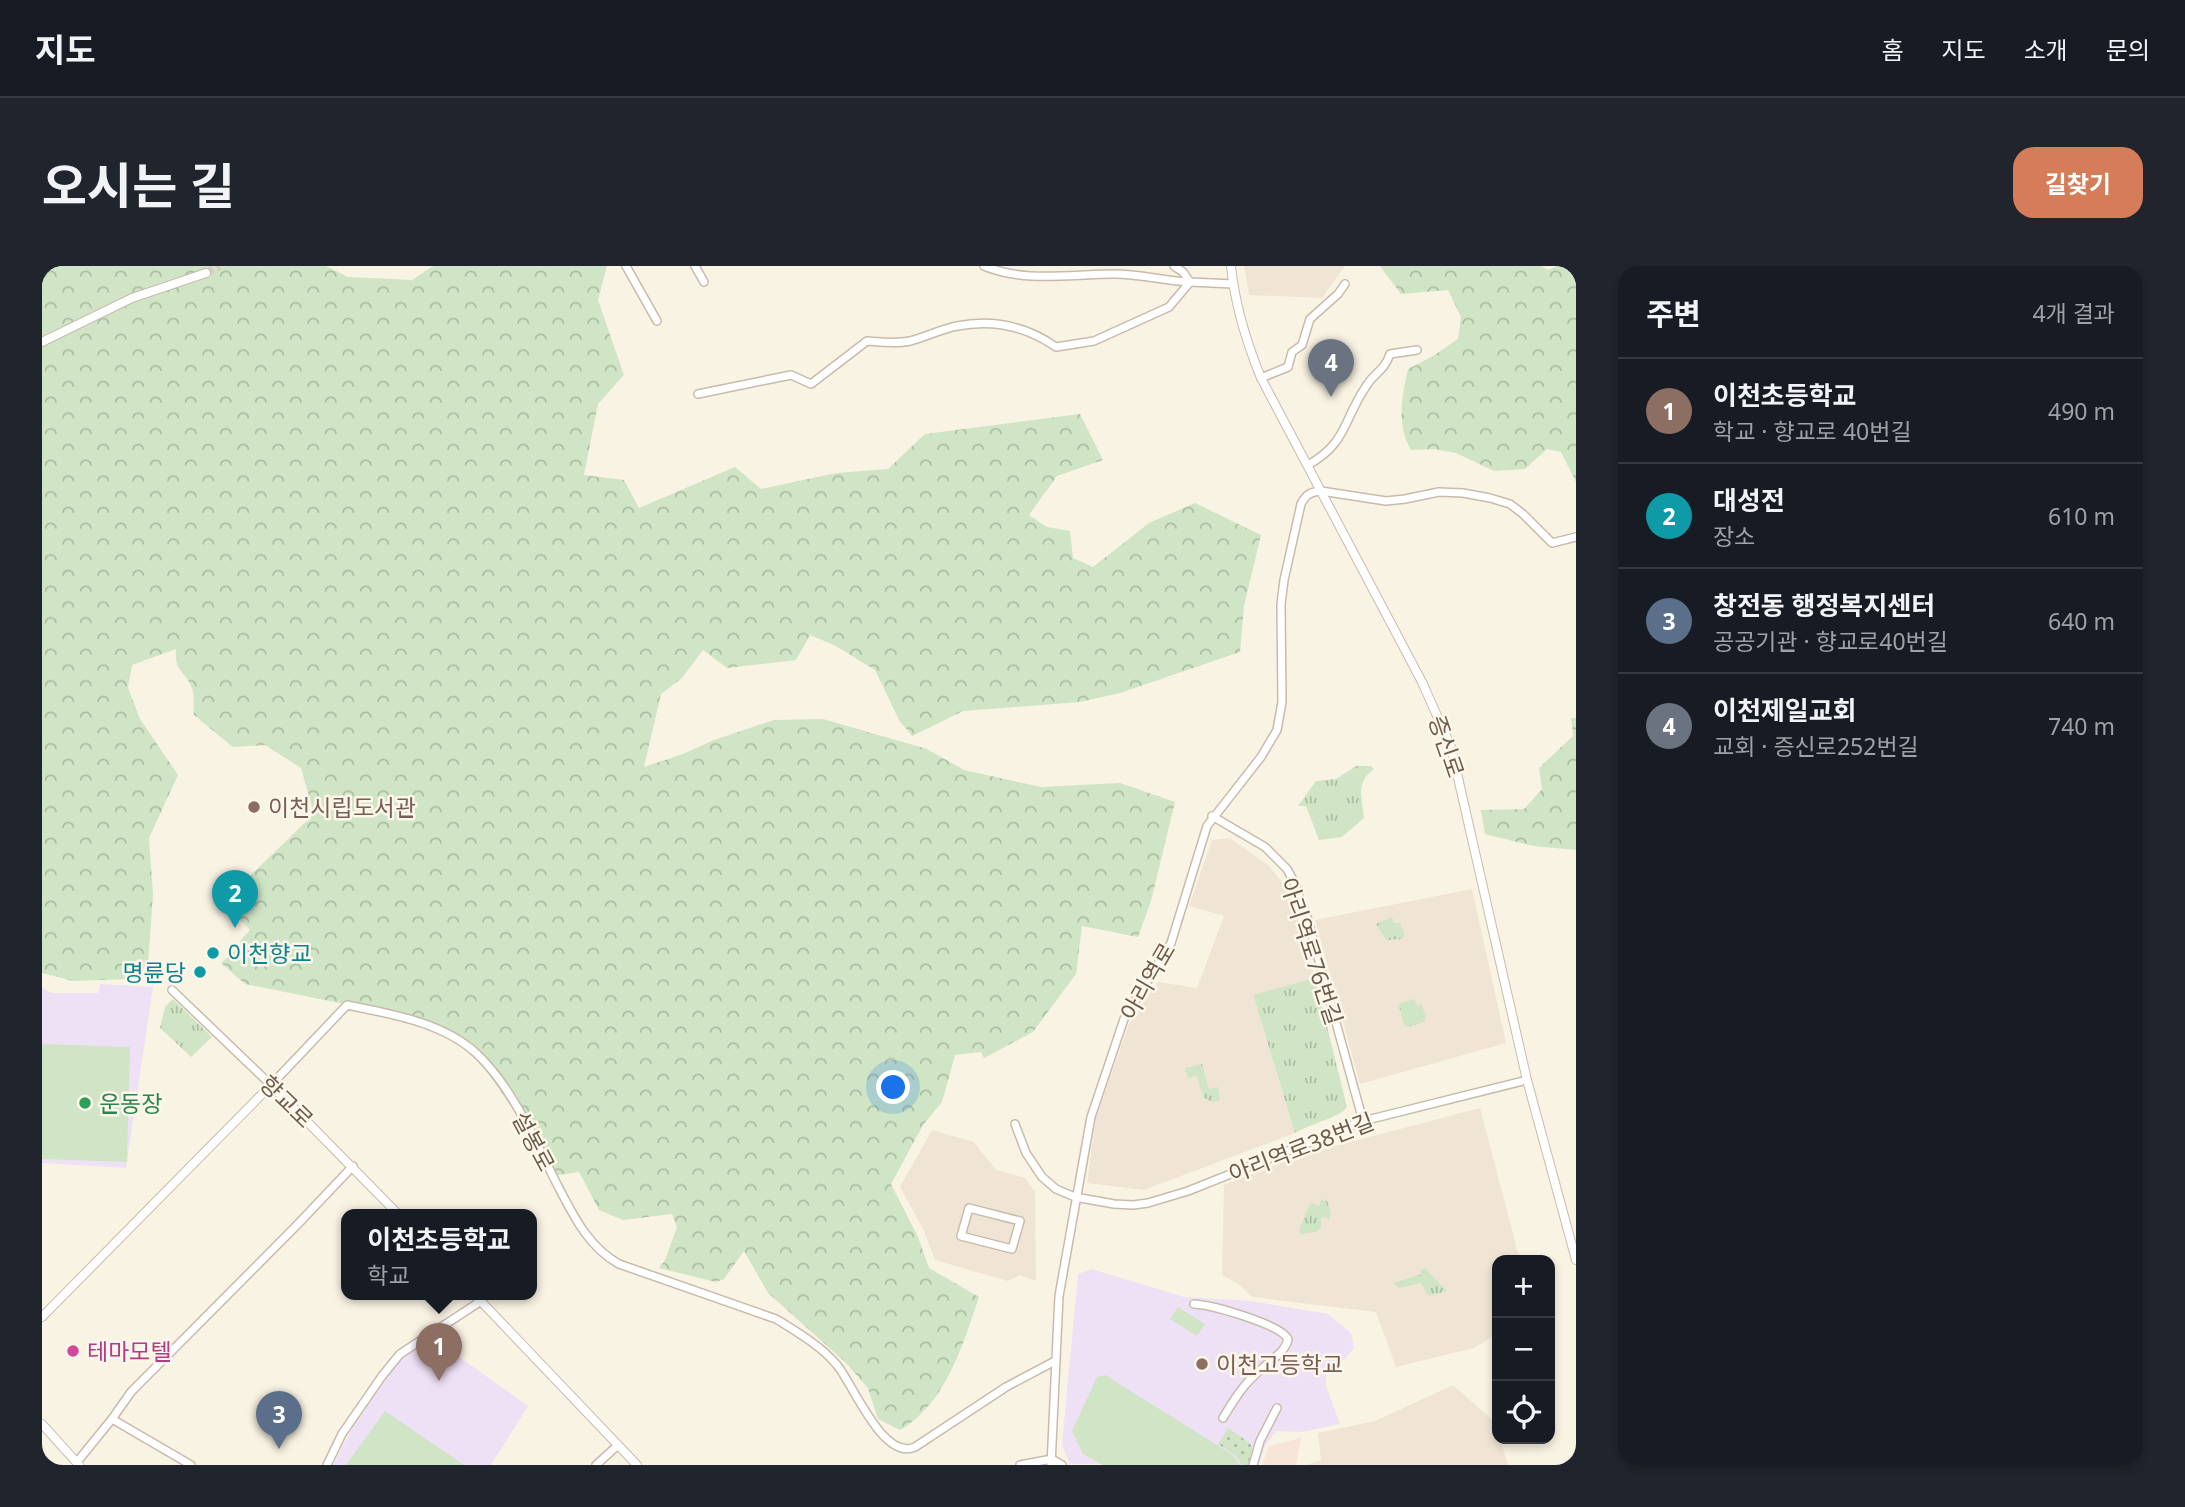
<!DOCTYPE html>
<html lang="ko">
<head>
<meta charset="utf-8">
<style>
  :root { --surface:#171b24; --page:#20242c; --text:#f1f3f6; --muted:#9ea1a6; --line:#363941; --accent:#d57d58 }
  body { margin:0; font-family:"Noto Sans","Noto Sans KR",sans-serif; background:var(--page); color:var(--text) }
  .controls { position:absolute; right:21px; bottom:21px; display:grid; overflow:hidden; border-radius:14px; box-shadow:0 4px 10px #0003 }
  .controls button { width:63px; height:63px; display:grid; place-items:center; padding:0; border:0; border-bottom:2px solid var(--line); background:var(--surface); color:var(--text); font:35px sans-serif }
  .you { position:absolute; left:852px; top:822px; width:24px; height:24px; margin:-18px; border:5px solid #fff; border-radius:50%; background:#1a73e8; box-shadow:0 0 0 10px #1a73e833 }
  .badge { display:grid; place-items:center; width:46px; height:46px; border-radius:50%; background:var(--accent); color:#fff; font-size:23px; font-weight:700 }
  .pin { position:absolute; translate:-50% -58px; filter:drop-shadow(0 2px 4px #0008) }
  .pin::after { content:''; position:absolute; top:37px; width:24px; height:21px; background:inherit; clip-path:polygon(0 0,100% 0,50% 100%) }
  .popup { position:absolute; left:299px; top:943px; width:196px; height:91px; box-sizing:border-box; display:grid; place-content:center; border-radius:14px; background:var(--surface); filter:drop-shadow(0 2px 5px #0005); font-size:23px; white-space:nowrap; color:var(--muted) }
  .popup b { font-size:26px; color:var(--text) }
  .popup::after { content:''; position:absolute; left:50%; top:100%; margin-left:-14px; border:14px solid transparent; border-top-color:var(--surface) }
  .list { margin:0; padding:0; list-style:none }
  h2 { display:flex; justify-content:space-between; align-items:center; height:91px; margin:0; padding:0 28px; font-size:30px }
  h2 small { font-size:23px; font-weight:400; color:var(--muted) }
  .list li { display:grid; grid-template-columns:46px 1fr auto; gap:21px; align-items:center; box-sizing:border-box; height:105px; padding:0 28px; border-top:2px solid var(--line) }
  .list b { display:block; font-size:26px; white-space:nowrap }
  .list p { margin:0; font-size:23px; white-space:nowrap; color:var(--muted) }
  .list em { font-size:23px; font-style:normal; color:var(--muted) }
  .icon { flex:none; width:38px; height:38px; fill:none; stroke:currentColor; stroke-width:2; stroke-linecap:round; stroke-linejoin:round }
  .map { position:relative; flex:none; width:1534px; height:1199px; overflow:hidden; border-radius:21px }
  header { display:flex; align-items:center; gap:42px; box-sizing:border-box; height:98px; padding:0 35px; background:var(--surface); border-bottom:2px solid var(--line) }
  header strong { font-size:33px }
  nav { display:flex; gap:38px; margin-inline-start:auto; font-size:24px }
  .intro { display:flex; align-items:center; justify-content:space-between; box-sizing:border-box; height:168px; padding:0 42px }
  h1 { margin:0; font-size:49px }
  .button { padding:18px 32px; border-radius:21px; background:var(--accent); color:#fff; font-size:24px; font-weight:700 }
  main { display:flex; gap:42px; padding:0 42px }
  aside { flex:1; background:var(--surface); border-radius:21px; box-shadow:0 4px 10px #0003 }
  .map>svg:first-child { display:block }
</style>
</head>
<body>
<header>
<strong>지도</strong>
<nav><a>홈</a><a>지도</a><a>소개</a><a>문의</a></nav>
</header>
<div class="intro"><h1>오시는 길</h1><a class="button">길찾기</a></div>
<main>
<div class="map">
<svg width="1534" height="1199" viewBox="0 0 1534 1199">
  <defs>
    <pattern id="grass-dots" width="8" height="8" patternUnits="userSpaceOnUse" patternTransform="scale(1.75)"><rect width="8" height="8" fill="#cfe5c5"/><path d="M2 2h.1M6 6h.1" fill="none" stroke="#acbda2" stroke-width="1.8" stroke-linecap="round"/></pattern>
    <pattern id="forest-crowns" width="20" height="18" patternUnits="userSpaceOnUse" patternTransform="scale(1.75)"><rect width="20" height="18" fill="#cfe5c5"/><path d="M2 6a3 3 0 1 1 6 0M12 15a3 3 0 1 1 6 0" fill="none" stroke="#acbda2"/></pattern>
    <pattern id="park-tufts" width="24" height="20" patternUnits="userSpaceOnUse" patternTransform="scale(1.75)"><rect width="24" height="20" fill="#cfe5c5"/><path d="M3 7l-1-3M5 7V3M7 7l1-3M15 17l-1-3M17 17v-4M19 17l1-3" fill="none" stroke="#acbda2"/></pattern>
  </defs>
  <rect width="100%" height="100%" fill="#f9f3e4"/>
  <g fill="#f0e5d4">
    <polygon points="1202,0 1303,0 1280,32 1207,29"/>
    <polygon points="1188,572 1227,600 1247,625 1273,712 1211,730 1253,867 1102,924 1045,917 1054,852 1087,758 1116,716 1155,722 1182,650 1147,640 1170,574"/>
    <polygon points="1430,623 1464,777 1318,818 1273,654"/>
    <polygon points="1438,842 1478,994 1455,994 1455,1068 1432,1082 1354,1101 1334,1046 1210,1031 1198,1019 1180,1009 1182,919 1259,889"/>
    <polygon points="890,864 932,876 954,904 983,912 993,926 994,1015 977,1009 966,1015 893,994 882,965 858,921"/>
    <polygon points="1411,1119 1454,1157 1455,1173 1458,1173 1466,1199 1264,1199 1279,1194 1276,1167 1333,1155"/>
  </g>
  <polygon fill="#f8e5d9" points="1259,1172 1254,1199 1220,1199 1227,1180"/>
  <g fill="#efe1f5">
    <polygon points="58,718 111,721 84,902 0,897 0,722 10,727 56,727"/>
    <polygon points="1050,1003 1142,1031 1209,1035 1286,1048 1309,1067 1312,1082 1302,1094 1284,1102 1284,1120 1298,1158 1259,1166 1234,1165 1223,1180 1217,1199 1028,1198 1020,1179 1036,1008"/>
    <polygon points="396,1070 413,1088 486,1140 449,1199 291,1199 315,1153 360,1090"/>
  </g>
  <polygon fill="url(#grass-dots)" points="1186,1162 1209,1178 1210,1184 1206,1199 1200,1199 1193,1189 1176,1178"/>
  <g fill="url(#forest-crowns)">
    <path d="M 0,0 L 284,0 L 306,11 L 370,14 L 391,0 L 565,0 L 556,34 L 582,109 L 556,138 L 542,209 L 582,214 L 597,242 L 693,201 L 719,223 L 794,207 L 846,203 L 883,168 L 1038,148 L 1061,194 L 1015,210 L 987,249 L 1005,261 L 1028,265 L 1031,292 L 1051,301 L 1107,257 L 1153,237 L 1219,269 L 1202,340 L 1198,386 L 1078,427 L 1038,436 L 921,445 L 870,470 L 857,454 L 833,404 L 792,379 L 768,369 L 754,394 L 685,402 L 661,384 L 640,412 L 619,428 L 602,501 L 641,488 L 672,474 L 732,454 L 781,453 L 885,483 L 922,504 L 999,521 L 1078,517 L 1133,536 L 1109,635 L 1096,671 L 1040,660 L 1034,708 L 991,766 L 942,792 L 939,786 L 913,789 L 900,836 L 881,859 L 849,918 L 876,971 L 887,1002 L 937,1031 C 921,1078 904,1138 858,1164 L 836,1153 L 826,1122 L 803,1096 L 726,1027 L 702,985 L 682,1013 L 674,1016 L 617,1002 L 623,994 L 635,961 L 630,948 L 581,954 L 557,944 L 537,906 L 516,909 L 444,804 L 420,776 L 357,749 L 203,718 L 179,697 L 200,678 L 198,675 L 208,664 L 181,636 L 272,548 L 259,502 L 223,479 L 191,481 L 152,449 C 151,441 153,427 149,420 C 142,404 132,405 134,383 L 90,399 L 86,422 L 98,453 L 136,509 L 107,572 L 111,628 L 106,698 L 89,713 L 31,715 L 0,707 Z"/>
    <path d="M 1338,0 L 1499,0 L 1506,4 L 1515,0 L 1534,0 L 1534,216 L 1519,186 L 1505,183 L 1483,203 L 1452,205 L 1414,187 L 1392,183 L 1369,184 C 1354,159 1360,130 1366,103 L 1391,90 L 1416,73 L 1419,51 L 1406,24 L 1359,28 Z"/>
    <polygon points="1529,452 1534,452 1534,584 1491,580 1443,568 1439,544 1482,543 1500,523 1497,502 1531,470"/>
  </g>
  <g fill="url(#park-tufts)">
    <path d="M 1314,500 L 1329,500 L 1332,503 C 1313,517 1320,531 1322,552 L 1300,571 L 1277,574 L 1264,540 L 1256,540 L 1274,515 L 1294,513 Z"/>
    <polygon points="1350,651 1352,657 1358,657 1363,670 1359,673 1344,674 1334,658"/>
    <path d="M 1273,712 L 1305,841 C 1299,851 1265,859 1253,867 L 1211,729 Z"/>
    <polygon points="131,733 170,771 149,791 118,762 123,741"/>
    <polygon points="1373,733 1375,740 1380,738 1384,753 1382,756 1366,761 1362,759 1357,740 1359,737"/>
    <polygon points="1160,798 1167,823 1176,821 1178,834 1170,836 1161,831 1155,810 1146,812 1143,802"/>
    <polygon points="1279,933 1285,935 1289,947 1287,954 1283,951 1279,952 1279,961 1274,966 1258,968 1257,964 1268,937 1277,940"/>
    <polygon points="1383,1002 1405,1025 1386,1030 1379,1017 1358,1022 1351,1017 1380,1008 1379,1003"/>
  </g>
  <g fill="#cfe5c5">
    <polygon points="0,778 88,781 85,896 0,893"/>
    <polygon points="1136,1041 1163,1058 1155,1070 1128,1053"/>
    <polygon points="1063,1109 1191,1189 1198,1199 1061,1199 1041,1188 1030,1165 1055,1111"/>
    <polygon points="343,1145 422,1199 304,1199"/>
  </g>
  <g fill="none" stroke-linecap="round" stroke-linejoin="round">
    <polyline stroke="#d6cdbe" stroke-width="8" stroke-dasharray="8 4" stroke-linecap="butt" points="164,7 178,0"/>
    <g stroke="#c8bbac" stroke-width="10">
      <g id="minor">
        <polyline points="584,0 615,55"/>
        <polyline points="653,0 662,16"/>
        <path d="M 942,0 C 984,17 1028,8 1072,8 C 1098,8 1123,15 1148,16"/>
        <polyline points="1132,0 1141,6 1148,16 1191,18"/>
        <polyline points="1219,112 1246,101 1250,86 1260,79 1268,53 1296,28 1303,18"/>
        <path d="M 656,128 L 749,109 L 769,118 L 825,75 C 839,76 854,78 868,75 C 884,71 899,63 915,60 C 951,53 984,60 1014,81 L 1052,75 L 1127,41 L 1148,16"/>
        <path d="M 1266,199 C 1305,177 1301,155 1323,122 C 1332,106 1342,106 1348,88 L 1375,84"/>
        <polyline points="1170,550 1223,581 1245,603 1251,614 1265,651 1321,855"/>
        <path d="M 130,724 L 229,819 L 305,739 C 349,748 400,756 434,787 C 471,821 495,880 518,924 C 533,953 548,982 577,998 L 734,1053 C 755,1066 779,1080 795,1099 C 812,1120 841,1195 873,1181 L 964,1121 L 1013,1095"/>
        <polyline points="973,858 984,887 1000,911 1014,923 1033,931 1072,938 1091,939 1106,937 1146,925 1321,855 1485,814"/>
        <polygon points="927,942 978,955 970,983 919,970"/>
        <path d="M 1152,1038 C 1170,1039 1238,1058 1246,1073 C 1244,1083 1237,1088 1229,1095 C 1205,1114 1197,1125 1181,1152"/>
        <polyline points="70,1153 149,1199"/>
        <polyline points="35,1196 70,1153 89,1126 256,958 311,900"/>
        <polyline points="285,1199 300,1168 340,1110 358,1088 439,1035"/>
        <polyline points="554,1199 575,1180"/>
        <polyline points="978,1199 1010,1193 1020,1199"/>
        <path d="M 1009,1199 L 1017,1030 L 1049,851 L 1082,753 L 1129,677 L 1165,560 L 1219,491 L 1235,464 L 1240,436 L 1239,338 L 1242,314 L 1259,238 C 1264,228 1269,226 1279,225 L 1344,235 L 1363,233 L 1397,226 L 1421,227 L 1448,232 L 1468,238 L 1481,248 L 1510,277 L 1534,271"/>
        <polyline points="1211,1199 1218,1175 1235,1142"/>
      </g>
    </g>
    <g stroke="#c8bbac" stroke-width="10">
      <g id="tertiary">
        <path d="M 1189,0 C 1193,40 1204,75 1219,112 L 1380,416 L 1409,481 L 1485,814 L 1534,994"/>
        <polyline points="0,76 90,32 164,7"/>
        <polyline points="433,1029 595,1199"/>
        <polyline points="0,1051 229,819 357,949"/>
        <polyline points="0,1158 37,1199"/>
      </g>
    </g>
    <use href="#minor" stroke="#fff" stroke-width="7"/>
    <use href="#tertiary" stroke="#fff" stroke-width="8"/>
  </g>
  <g fill="#8d6e63" stroke="#fcf7ea" stroke-width="2.5">
    <circle cx="212" cy="541" r="7"/>
    <circle cx="1160" cy="1098" r="7"/>
  </g>
  <g fill="#0f9aa8" stroke="#fcf7ea" stroke-width="2.5">
    <circle cx="171" cy="687" r="7"/>
    <circle cx="158" cy="706" r="7"/>
  </g>
  <circle fill="#2e9e5b" stroke="#fcf7ea" stroke-width="2.5" cx="43" cy="837" r="7"/>
  <circle fill="#d1479c" stroke="#fcf7ea" stroke-width="2.5" cx="31" cy="1085" r="7"/>
  <g text-anchor="middle" dominant-baseline="central" stroke-width="5" stroke-linejoin="round" paint-order="stroke">
    <g font-size="23" fill="#6e5c4d" stroke="#fcf7ea">
      <text transform="translate(1405 480) rotate(71)">증신로</text>
      <text transform="translate(1270 685) rotate(72)">아리역로76번길</text>
      <text transform="translate(1105 715) rotate(-60)">아리역로</text>
      <text transform="translate(245 835) rotate(44)">향교로</text>
      <text transform="translate(492 875) rotate(62)">설봉로</text>
      <text transform="translate(1259 881) rotate(-21)">아리역로38번길</text>
    </g>
    <g font-size="23" fill="#785e54" stroke="#fcf7ea" text-anchor="start">
      <text x="226" y="541">이천시립도서관</text>
      <text x="1174" y="1098">이천고등학교</text>
    </g>
    <g font-size="23" fill="#0d838f" stroke="#fcf7ea" text-anchor="start">
      <text x="185" y="687">이천향교</text>
      <text x="144" y="706" text-anchor="end">명륜당</text>
    </g>
    <g font-size="23" fill="#27864d" stroke="#fcf7ea" text-anchor="start">
      <text x="57" y="837">운동장</text>
    </g>
    <g font-size="23" fill="#b23c85" stroke="#fcf7ea" text-anchor="start">
      <text x="45" y="1085">테마모텔</text>
    </g>
  </g>
</svg>
<div class="controls">
<button>+</button>
<button>−</button>
<button><svg class="icon" aria-label="locate" viewBox="0 0 24 24"><circle cx="12" cy="12" r="6"/><path d="M12 2v4M12 18v4M2 12h4M18 12h4"/></svg></button>
</div>
<div class="you"></div>
<div class="pin badge" style="left:397px;top:1115px;background:#8d6e63">1</div>
<div class="popup"><b>이천초등학교</b>학교</div>
<div class="pin badge" style="left:193px;top:662px;background:#0f9aa8">2</div>
<div class="pin badge" style="left:237px;top:1183px;background:#5c6f8a">3</div>
<div class="pin badge" style="left:1289px;top:131px;background:#6b7280">4</div>
</div>
<aside>
<h2>주변<small>4개 결과</small></h2>
<ul class="list">
<li><span class="badge" style="background:#8d6e63">1</span><div><b>이천초등학교</b><p>학교 · 향교로 40번길</p></div><em>490 m</em></li>
<li><span class="badge" style="background:#0f9aa8">2</span><div><b>대성전</b><p>장소</p></div><em>610 m</em></li>
<li><span class="badge" style="background:#5c6f8a">3</span><div><b>창전동 행정복지센터</b><p>공공기관 · 향교로40번길</p></div><em>640 m</em></li>
<li><span class="badge" style="background:#6b7280">4</span><div><b>이천제일교회</b><p>교회 · 증신로252번길</p></div><em>740 m</em></li>
</ul>
</aside>
</main>
</body>
</html>
